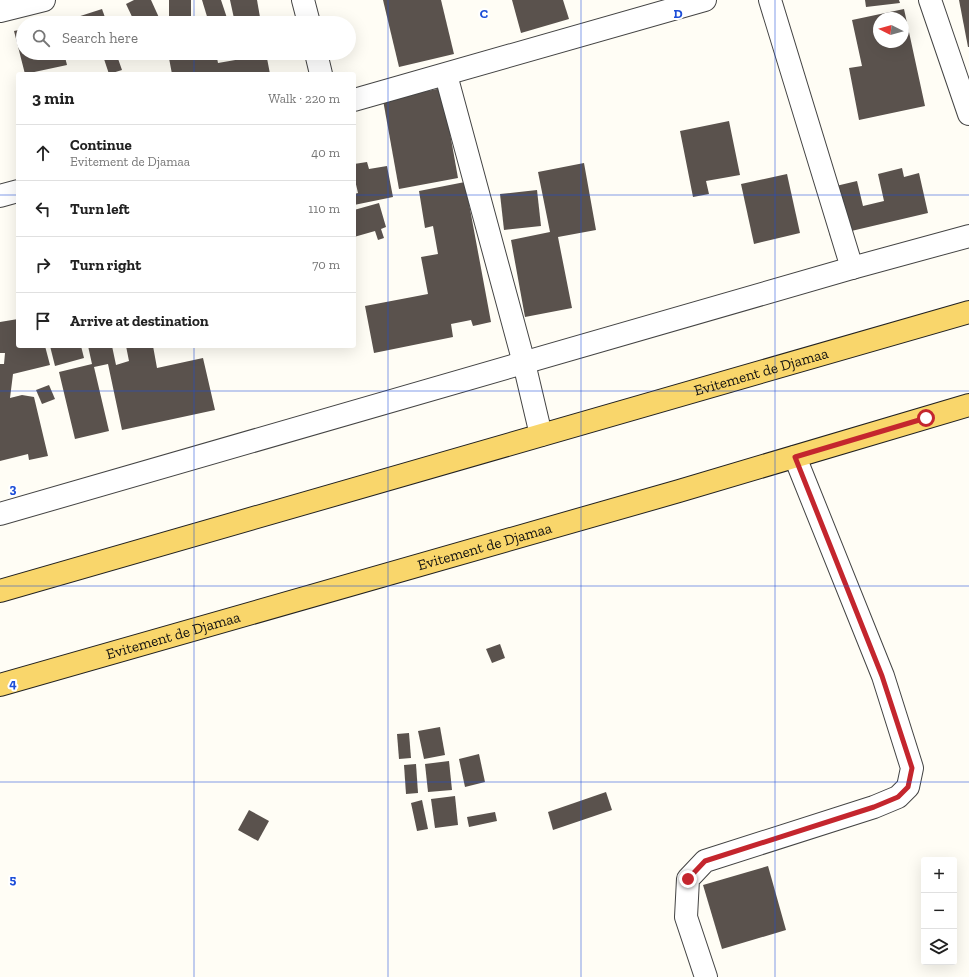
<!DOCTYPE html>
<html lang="en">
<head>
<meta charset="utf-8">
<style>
  :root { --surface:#fff; --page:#f6f6f6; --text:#222; --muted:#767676; --line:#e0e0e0 }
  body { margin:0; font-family:"Zilla Slab",serif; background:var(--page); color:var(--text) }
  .controls { position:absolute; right:12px; bottom:12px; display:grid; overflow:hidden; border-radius:4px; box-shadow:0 4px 16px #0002 }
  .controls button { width:36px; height:36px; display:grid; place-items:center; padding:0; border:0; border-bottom:1px solid var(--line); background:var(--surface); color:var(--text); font:20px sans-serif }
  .compass { position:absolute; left:873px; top:12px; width:36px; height:36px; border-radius:50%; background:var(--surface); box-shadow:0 4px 16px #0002; rotate:276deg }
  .stop { position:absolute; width:12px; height:12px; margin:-9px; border:3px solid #c4262e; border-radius:50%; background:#fff }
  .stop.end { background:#c4262e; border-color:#fff; box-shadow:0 1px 4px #0008 }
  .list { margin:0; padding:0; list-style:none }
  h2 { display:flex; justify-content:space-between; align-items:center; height:52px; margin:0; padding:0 16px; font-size:17px }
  h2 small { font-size:13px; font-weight:400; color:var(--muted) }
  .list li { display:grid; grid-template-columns:26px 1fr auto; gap:12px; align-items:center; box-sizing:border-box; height:56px; padding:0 16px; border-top:1px solid var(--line) }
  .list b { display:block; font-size:15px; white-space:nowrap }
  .list p { margin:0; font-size:13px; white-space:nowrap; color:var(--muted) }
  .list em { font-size:13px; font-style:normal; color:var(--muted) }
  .icon { flex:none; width:22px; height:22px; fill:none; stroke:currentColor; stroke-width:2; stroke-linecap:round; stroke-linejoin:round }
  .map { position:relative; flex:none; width:969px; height:977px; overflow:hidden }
  .search { position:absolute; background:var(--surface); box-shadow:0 4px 16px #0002; left:16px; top:16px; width:340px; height:44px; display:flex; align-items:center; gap:10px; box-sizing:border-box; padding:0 14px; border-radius:22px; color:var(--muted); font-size:15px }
  .panel { position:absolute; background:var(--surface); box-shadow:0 4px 16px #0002; left:16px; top:72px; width:340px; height:276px; border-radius:4px }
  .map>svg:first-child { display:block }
</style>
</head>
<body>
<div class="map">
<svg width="969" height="977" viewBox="0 0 969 977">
  <rect width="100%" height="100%" fill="#fffdf5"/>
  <g fill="#5a524d" fill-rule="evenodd">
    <polygon points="134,0 151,0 161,22 135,23 126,4"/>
    <polygon points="169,0 191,0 191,23 164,23 164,20 169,20"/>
    <polygon points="202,0 221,0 228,21 221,23 209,23"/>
    <polygon points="230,0 257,0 261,23 235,23"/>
    <polygon points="383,0 441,0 454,54 399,67"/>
    <polygon points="512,0 563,0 569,19 521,33"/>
    <polygon points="865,0 899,0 900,3 866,7"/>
    <polygon points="959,0 969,0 969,47 968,47"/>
    <polygon points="102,9 107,23 69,23 68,20"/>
    <path d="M 904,9 L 925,106 L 859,120 L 849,68 L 862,66 L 852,20 ZM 879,18 L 903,18 L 903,42 L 879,42 Z"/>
    <polygon points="23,29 23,53 64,53 67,65 25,74 14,31"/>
    <polygon points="91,53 116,53 122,70 109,74 103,56 93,59"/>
    <polygon points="168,53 216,53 218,63 241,59 240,53 266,53 270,74 172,74"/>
    <polygon points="442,88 458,178 399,189 383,100"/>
    <polygon points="729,121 740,175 706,181 709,194 693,197 680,131"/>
    <polygon points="367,162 369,169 387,166 393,197 354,205 354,194 358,193 354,176 354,164"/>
    <polygon points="584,163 596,230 558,237 572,308 525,317 511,240 550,232 538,172"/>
    <polygon points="902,168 904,177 919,173 928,213 830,236 819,190 857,181 863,206 884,201 878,174"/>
    <polygon points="787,174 800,233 754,244 741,184"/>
    <polygon points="465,182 491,322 473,326 471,320 451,324 453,337 374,353 365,306 428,294 421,257 438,254 433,226 425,228 419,191"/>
    <polygon points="537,190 541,226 504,230 500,194"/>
    <polygon points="379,203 386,227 381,229 384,238 378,240 375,231 354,237 354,210"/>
    <polygon points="18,319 18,346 45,346 50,365 13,374 10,398 22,395 34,397 48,456 29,460 28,454 0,461 0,364 4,364 5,353 0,353 0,322"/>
    <polygon points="50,346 81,346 84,358 55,366"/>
    <polygon points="88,346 112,346 116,365 129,361 126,346 153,346 157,368 203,358 215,410 122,430 108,364 94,367 109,431 75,439 59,372 92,364"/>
    <polygon points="49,385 55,399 42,404 36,390"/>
    <polygon points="500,644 505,658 492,663 486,649"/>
    <polygon points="440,727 445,755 424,759 418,731"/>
    <polygon points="409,733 411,758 399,759 397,734"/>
    <polygon points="479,754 485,782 465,787 459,759"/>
    <polygon points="449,761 452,790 428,792 425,764"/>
    <polygon points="416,764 418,793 406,794 404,765"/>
    <polygon points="606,792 612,810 553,830 548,812"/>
    <polygon points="455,796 458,825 435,828 431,799"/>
    <polygon points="422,800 428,829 417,831 411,803"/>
    <polygon points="249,810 269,821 258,841 238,830"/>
    <polygon points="495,812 497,821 469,827 467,817"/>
    <polygon points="768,866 786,930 722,949 703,885"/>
  </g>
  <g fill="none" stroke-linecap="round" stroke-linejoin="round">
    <g stroke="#444" stroke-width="24">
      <g id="street">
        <polyline points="303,0 309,23"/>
        <polyline points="770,0 852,268"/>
        <polyline points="930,0 969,114"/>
        <polyline points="0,11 44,0"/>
        <polyline points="316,53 321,74"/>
        <polyline points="446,75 524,363 541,435"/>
        <polyline points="354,100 705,0"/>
        <polyline points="0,196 18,191"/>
        <polyline points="0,514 852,268 969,236"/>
        <polyline points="706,977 686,917 688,879 705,861 874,807 898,797 908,787 912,768 883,676 795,457"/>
      </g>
    </g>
    <g stroke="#222" stroke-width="24">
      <g id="primary">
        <path id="s1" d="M 0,591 L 969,312"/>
        <path id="s2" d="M 0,685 L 679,491 L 969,405"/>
      </g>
    </g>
    <use href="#street" stroke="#fff" stroke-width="22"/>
    <use href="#primary" stroke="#f9d66b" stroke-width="22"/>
  </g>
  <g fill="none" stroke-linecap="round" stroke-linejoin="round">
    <polyline stroke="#c4262e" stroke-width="5" points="688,879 705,861 874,807 898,797 908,787 912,768 882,676 795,457 926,418"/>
  </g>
  <path fill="none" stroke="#1d4ed8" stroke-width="1" stroke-opacity="0.55" d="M 194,0 L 194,23M 388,0 L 388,977M 581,0 L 581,977M 775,0 L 775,977M 194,53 L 194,74M 0,195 L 18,195M 354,195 L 969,195M 194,346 L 194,977M 0,391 L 969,391M 0,586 L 969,586M 0,782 L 969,782"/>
  <g text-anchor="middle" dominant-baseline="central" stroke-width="4" stroke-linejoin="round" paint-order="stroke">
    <g font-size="15" fill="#111" stroke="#fff">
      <text stroke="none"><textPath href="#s1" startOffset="792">Evitement de Djamaa</textPath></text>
      <text stroke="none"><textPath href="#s2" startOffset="504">Evitement de Djamaa</textPath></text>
      <text stroke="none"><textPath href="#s2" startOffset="180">Evitement de Djamaa</textPath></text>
    </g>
  </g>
  <g font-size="13" text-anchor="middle" font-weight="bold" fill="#1d4ed8" stroke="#fff" stroke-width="4" stroke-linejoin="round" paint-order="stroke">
    <text x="484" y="18">C</text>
    <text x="678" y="18">D</text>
    <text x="13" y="493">3</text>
    <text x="13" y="688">4</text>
    <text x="13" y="884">5</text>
  </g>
</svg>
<div class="controls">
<button>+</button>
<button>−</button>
<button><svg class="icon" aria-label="layers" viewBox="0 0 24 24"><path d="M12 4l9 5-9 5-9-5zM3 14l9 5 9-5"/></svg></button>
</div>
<svg class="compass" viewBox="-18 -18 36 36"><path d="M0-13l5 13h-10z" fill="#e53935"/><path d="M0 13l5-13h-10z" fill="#767676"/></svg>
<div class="stop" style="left:926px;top:418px"></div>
<div class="stop end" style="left:688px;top:879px"></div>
<div class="search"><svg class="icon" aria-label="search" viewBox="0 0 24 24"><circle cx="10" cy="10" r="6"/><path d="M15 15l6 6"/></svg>Search here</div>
<section class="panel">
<h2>3 min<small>Walk · 220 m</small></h2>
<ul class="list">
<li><svg class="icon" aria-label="ahead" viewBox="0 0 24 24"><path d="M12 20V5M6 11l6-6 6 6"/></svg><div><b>Continue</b><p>Evitement de Djamaa</p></div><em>40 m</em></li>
<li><svg class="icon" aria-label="left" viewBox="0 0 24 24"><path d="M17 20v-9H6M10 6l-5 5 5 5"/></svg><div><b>Turn left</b></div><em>110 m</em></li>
<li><svg class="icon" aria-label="right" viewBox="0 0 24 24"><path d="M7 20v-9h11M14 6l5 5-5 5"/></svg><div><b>Turn right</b></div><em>70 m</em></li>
<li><svg class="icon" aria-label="arrive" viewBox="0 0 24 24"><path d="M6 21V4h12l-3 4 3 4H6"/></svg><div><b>Arrive at destination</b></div></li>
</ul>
</section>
</div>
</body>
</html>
